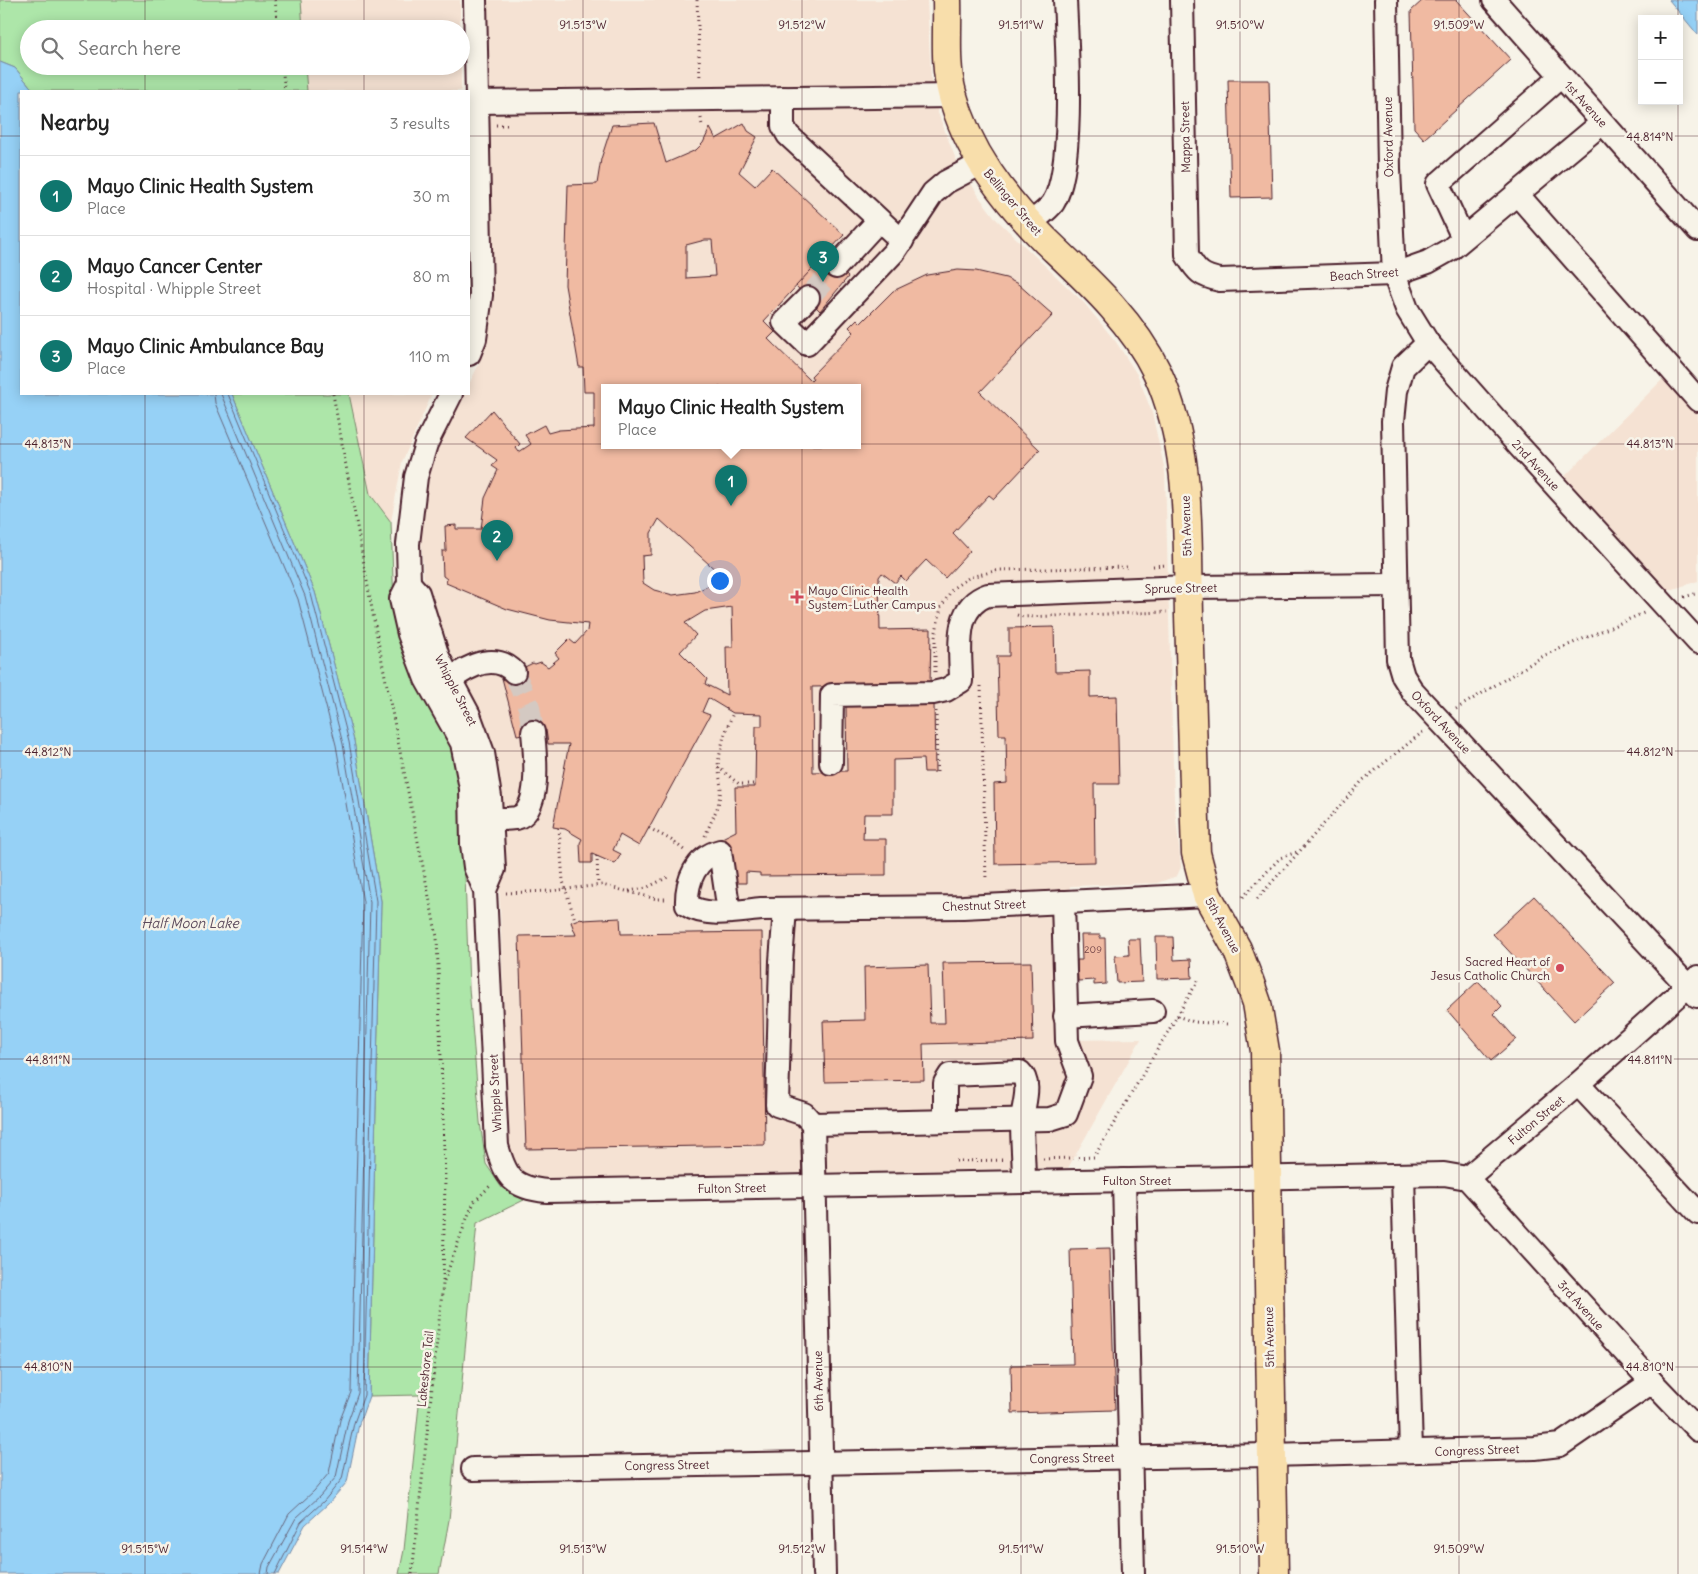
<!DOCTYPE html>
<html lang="en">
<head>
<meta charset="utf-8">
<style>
  :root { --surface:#fff; --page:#f2f2f2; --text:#222; --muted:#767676; --line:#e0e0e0; --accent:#0f766e }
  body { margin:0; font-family:Delius,sans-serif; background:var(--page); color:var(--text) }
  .controls { position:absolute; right:15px; top:15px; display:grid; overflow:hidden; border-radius:0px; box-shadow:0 2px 12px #0003 }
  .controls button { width:45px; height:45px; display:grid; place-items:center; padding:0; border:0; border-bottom:1px solid var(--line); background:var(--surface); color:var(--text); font:25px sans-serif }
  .you { position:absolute; left:719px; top:580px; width:18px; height:18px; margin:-12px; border:4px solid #fff; border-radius:50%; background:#1a73e8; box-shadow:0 0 0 8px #1a73e833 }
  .badge { display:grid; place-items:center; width:32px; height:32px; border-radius:50%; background:var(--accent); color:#fff; font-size:16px; font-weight:700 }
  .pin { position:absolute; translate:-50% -41px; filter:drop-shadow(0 1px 2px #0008) }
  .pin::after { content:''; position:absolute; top:26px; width:18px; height:15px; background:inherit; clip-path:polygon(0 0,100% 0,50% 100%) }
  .popup { position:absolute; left:601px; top:384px; width:260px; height:65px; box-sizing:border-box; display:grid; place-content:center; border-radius:0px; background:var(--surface); filter:drop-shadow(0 1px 4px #0005); font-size:16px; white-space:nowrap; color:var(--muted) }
  .popup b { font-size:19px; color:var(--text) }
  .popup::after { content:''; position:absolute; left:50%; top:100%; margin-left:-10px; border:10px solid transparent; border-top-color:var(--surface) }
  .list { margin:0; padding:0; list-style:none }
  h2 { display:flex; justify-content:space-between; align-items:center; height:65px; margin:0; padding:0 20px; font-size:21px }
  h2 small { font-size:16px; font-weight:400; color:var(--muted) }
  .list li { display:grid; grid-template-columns:32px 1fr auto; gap:15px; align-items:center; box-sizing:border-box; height:80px; padding:0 20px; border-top:1px solid var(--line) }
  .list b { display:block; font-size:19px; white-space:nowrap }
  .list p { margin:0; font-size:16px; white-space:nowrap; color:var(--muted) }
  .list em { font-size:16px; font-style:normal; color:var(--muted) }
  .icon { flex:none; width:28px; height:28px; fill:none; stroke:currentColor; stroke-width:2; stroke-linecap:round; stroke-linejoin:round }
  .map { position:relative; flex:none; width:1698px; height:1574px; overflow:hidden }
  .search { position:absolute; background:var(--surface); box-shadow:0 2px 12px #0003; left:20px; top:20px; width:450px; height:55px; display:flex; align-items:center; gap:12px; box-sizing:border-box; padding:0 18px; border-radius:28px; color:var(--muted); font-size:19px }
  .panel { position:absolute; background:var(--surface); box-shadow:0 2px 12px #0003; left:20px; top:90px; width:450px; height:305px; border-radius:0px }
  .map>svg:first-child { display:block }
</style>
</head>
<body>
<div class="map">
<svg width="1698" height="1574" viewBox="0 0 1698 1574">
  <rect width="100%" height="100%" fill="#f7f3e8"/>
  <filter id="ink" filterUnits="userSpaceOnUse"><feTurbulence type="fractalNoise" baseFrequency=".02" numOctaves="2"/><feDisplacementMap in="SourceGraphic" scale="10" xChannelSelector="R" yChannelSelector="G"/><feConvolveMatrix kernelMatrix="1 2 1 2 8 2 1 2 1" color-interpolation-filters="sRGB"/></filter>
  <g filter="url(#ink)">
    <g fill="#f5e2d3" fill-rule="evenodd">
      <polygon points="301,0 460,0 460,29 303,29"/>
      <path d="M 485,0 L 927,0 L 931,78 L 938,113 L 955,157 L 980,198 L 996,219 L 1084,303 L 1116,342 L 1138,376 L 1152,413 L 1165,471 L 1174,799 L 1181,867 L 1177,876 L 1157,883 L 1070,886 L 1073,1040 L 1141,1039 L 1068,1168 L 545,1178 L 534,1177 L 523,1172 L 512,1161 L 509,1150 L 498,851 L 424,586 L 421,538 L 421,510 L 435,452 L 464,394 L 469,394 L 469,384 L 479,364 L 491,318 L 492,267 ZM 605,387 L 857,387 L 857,445 L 605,445 Z"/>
      <polygon points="305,66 461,66 461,91 307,91"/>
      <polygon points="1670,372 1698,402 1698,581 1655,595 1555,486"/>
      <polygon points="349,394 432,394 402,462 391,522 370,494"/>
    </g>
    <g fill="#ade6a9" stroke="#7c826a">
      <polygon points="0,0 301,0 303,29 29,29 29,66 305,66 307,91 34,91 15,68 0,62"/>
      <polygon points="232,394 349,394 370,494 391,522 394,607 458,759 462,792 469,988 480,1122 486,1164 502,1188 524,1200 477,1223 449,1520 439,1574 399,1574 404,1550 420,1395 369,1396 381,901 354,741 315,592"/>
    </g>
    <g fill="#96d1f6" stroke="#788aa5">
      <polygon points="1669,0 1698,0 1698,35"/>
      <polygon points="0,62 15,68 34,91 21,91 21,394 232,394 315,592 354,741 381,901 369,1396 359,1424 347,1482 328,1504 305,1525 279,1574 0,1574"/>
    </g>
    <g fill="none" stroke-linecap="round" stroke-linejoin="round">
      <g stroke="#68667c" stroke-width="1">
        <polyline points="214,394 215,403 298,599 336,745 363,902 351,1392 340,1420 329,1473 314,1491 289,1514 263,1564 261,1574"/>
        <polyline points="221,394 305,596 343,744 370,902 358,1393 348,1421 336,1477 320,1496 296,1518 269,1567 268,1574"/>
        <polyline points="228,394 311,594 349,742 376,901 364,1395 354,1423 342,1479 324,1501 301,1522 275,1574"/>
      </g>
    </g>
    <g fill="#f0baa2" stroke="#4a1f2b" fill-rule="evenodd">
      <polygon points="1423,0 1456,0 1511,60 1424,139 1414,128 1411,11"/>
      <polygon points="1228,80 1269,80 1272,197 1231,198"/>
      <path d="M 654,123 L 666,163 L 696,150 L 703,143 L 710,128 L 716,139 L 744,123 L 748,131 L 757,137 L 739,172 L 755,186 L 772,168 L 844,235 L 764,321 L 775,332 L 768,339 L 811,381 L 813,379 L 811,376 L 854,332 L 849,327 L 857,319 L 861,323 L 893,291 L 927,275 L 958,270 L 976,271 L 1006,278 L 1018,284 L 1053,315 L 980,392 L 1040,450 L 994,499 L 989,495 L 953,533 L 970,551 L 945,578 L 926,560 L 906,581 L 901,576 L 895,583 L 882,573 L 879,577 L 880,630 L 931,629 L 930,685 L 812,687 L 813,772 L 847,771 L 846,705 L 934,703 L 935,772 L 924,772 L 923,759 L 893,760 L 893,814 L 864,814 L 863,839 L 886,839 L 886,875 L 760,876 L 760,873 L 746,872 L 746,883 L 732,883 L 732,858 L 720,839 L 736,831 L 735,787 L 755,787 L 756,726 L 762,726 L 762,714 L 733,713 L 708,698 L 702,712 L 710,715 L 639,846 L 620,835 L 613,850 L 621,854 L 615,864 L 592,854 L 592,863 L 581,863 L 580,843 L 582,839 L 565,829 L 553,827 L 569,744 L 548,744 L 546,730 L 517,735 L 502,678 L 533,663 L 535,664 L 541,662 L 548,667 L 559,658 L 555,653 L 569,639 L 575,644 L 587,631 L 588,624 L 550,620 L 507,609 L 446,583 L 447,579 L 443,576 L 442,551 L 446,551 L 445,526 L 456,525 L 456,529 L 481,529 L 485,498 L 498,470 L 492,466 L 497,460 L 466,438 L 492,410 L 520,444 L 516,448 L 519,452 L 531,444 L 525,435 L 544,425 L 548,433 L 559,430 L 594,428 L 594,392 L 584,392 L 583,367 L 579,367 L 565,285 L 568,185 L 597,184 L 601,159 L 612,125 ZM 705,240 L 712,240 L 715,276 L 686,278 L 686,245 ZM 605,387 L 857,387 L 857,445 L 605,445 ZM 659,519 L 720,574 L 708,586 L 695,592 L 673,595 L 654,590 L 643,583 L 642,556 L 651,555 L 651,533 ZM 732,607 L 733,647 L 726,647 L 727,695 L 705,684 L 707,679 L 680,652 L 696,635 L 685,623 L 705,611 Z"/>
      <polygon points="825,255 848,277 820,311 796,286"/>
      <polygon points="1054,627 1055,672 1090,671 1090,697 1117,696 1119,784 1094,784 1095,862 995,864 994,784 1007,783 1006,735 999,735 997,656 1009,656 1009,628"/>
      <polygon points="1534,896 1615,983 1574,1021 1493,934"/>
      <polygon points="581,918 583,920 620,918 621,934 762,932 765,1145 526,1149 519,936 576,935 571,922"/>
      <polygon points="1081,935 1100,935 1100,938 1105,938 1106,984 1094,985 1094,980 1078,981 1077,960 1082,960"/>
      <polygon points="1156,937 1173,937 1174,960 1191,959 1192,978 1157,979"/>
      <polygon points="1128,939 1140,939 1142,982 1117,983 1115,956 1129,955"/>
      <polygon points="1031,962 1033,1041 923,1044 924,1080 825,1082 823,1021 865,1020 864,967 928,965 930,1023 945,1023 943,963"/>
      <polygon points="1478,981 1502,1006 1494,1014 1516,1039 1491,1061 1447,1010"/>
      <polygon points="1110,1248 1115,1410 1012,1413 1011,1365 1073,1364 1070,1249"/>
    </g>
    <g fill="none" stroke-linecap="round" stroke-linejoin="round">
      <g stroke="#d4c9c2" stroke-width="22" stroke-dasharray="22 11" stroke-linecap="butt">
        <polyline points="808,298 836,267"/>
        <polyline points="514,672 529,707 533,732"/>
      </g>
      <g stroke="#4a1f2b" stroke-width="26">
        <g id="minor">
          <path d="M 1182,0 L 1187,255 C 1197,272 1201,276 1220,280 L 1394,274 L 1428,262 L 1451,249 L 1602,123"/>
          <polyline points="1386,0 1389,169 1394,274 1407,309 1428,343 1520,447 1698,642"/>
          <polyline points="1494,0 1698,230"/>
          <polyline points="783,98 783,126 788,135 902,241"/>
          <polyline points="476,102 953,96"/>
          <polyline points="1517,194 1698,400"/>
          <path d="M 1030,224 C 1037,217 1047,211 1053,203 C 1075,169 1067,44 1065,0"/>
          <polyline points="1463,238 1438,184 1561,76"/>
          <polyline points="836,267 879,220"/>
          <polyline points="808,298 784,322 807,344 894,252 933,193 946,182 982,163"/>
          <polyline points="1428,343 1403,367 1396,391 1393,421 1398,659 1403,676 1413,692 1697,996"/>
          <polyline points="469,354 475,339 481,295 475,0"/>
          <path d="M 451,394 L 426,444 L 416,477 L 408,544 L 409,583 L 401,599 L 409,634 L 426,679 L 462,743 L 471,788 L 472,844 L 475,867 L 485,890 L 497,1146 C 506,1178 513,1188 547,1191 L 1444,1174 L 1467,1178 L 1578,1084 L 1698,977"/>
          <polyline points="409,583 418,593 438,657 469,715 483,753 490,797 494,869 485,890"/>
          <path d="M 439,690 C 457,672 492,648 514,672"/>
          <path d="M 831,763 L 832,695 L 933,693 L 946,690 L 961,681 C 961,651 952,607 988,595 L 1188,587 L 1396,585"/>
          <path d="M 476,818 C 489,819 503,820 516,818 C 542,812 535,752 533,732"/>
          <polyline points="785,909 781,961 777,1105 804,1114 813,1124 824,1574"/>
          <path d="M 729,912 L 720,851 C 696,857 686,881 687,905 C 706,918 739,911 761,909 L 963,907 L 1207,895"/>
          <polyline points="1065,1016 1153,1011"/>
          <polyline points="1578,1084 1698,1213"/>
          <path d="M 945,1121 L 945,1083 L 950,1075 L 1020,1072 C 1033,1084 1022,1107 1022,1122 C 1022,1142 1024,1162 1024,1182"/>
          <polyline points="813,1124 1050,1119 1066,1114 1080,1076 1067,1041 1063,902"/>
          <polyline points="1403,1175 1411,1451"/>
          <polyline points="1467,1178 1652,1382 1698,1430"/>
          <polyline points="1124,1180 1133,1574"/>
          <polyline points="473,1469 1270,1455 1535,1448 1560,1445 1652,1382"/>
        </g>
      </g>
      <g stroke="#4a1f2b" stroke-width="31">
        <path id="major" d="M 947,0 C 948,30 944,64 952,93 C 967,151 1004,199 1046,241 C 1087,280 1132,320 1157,372 C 1192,448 1187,534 1189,615 C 1191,695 1193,774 1196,853 L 1207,895 L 1237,949 L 1250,983 L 1257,1003 L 1265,1051 L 1274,1574"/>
      </g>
      <g stroke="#4a1f2b" stroke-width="3" stroke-dasharray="1 4" stroke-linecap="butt">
        <polyline points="275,0 278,29"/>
        <polyline points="697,0 700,79"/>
        <polyline points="282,66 285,91"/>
        <polyline points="701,118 702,126"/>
        <polyline points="496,125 507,125"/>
        <polyline points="333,394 376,631 437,937 445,1179 443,1281"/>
        <polyline points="1153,566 1166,565"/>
        <polyline points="1684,597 1698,593"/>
        <polyline points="1017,615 1023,617 1167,612"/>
        <polyline points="935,672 935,637 941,607 953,588 970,577 999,570 1129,567"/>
        <polyline points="981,686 986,880"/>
        <polyline points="1456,709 1545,655 1646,612"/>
        <polyline points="936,711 937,773"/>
        <polyline points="718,767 739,784 756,784"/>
        <polyline points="649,828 671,840 684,850"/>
        <polyline points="705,836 718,806 721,789 718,762 724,736 733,713"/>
        <polyline points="597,856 598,885"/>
        <polyline points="629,891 646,888 670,876"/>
        <polyline points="506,893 549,891 602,885 657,899 667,899"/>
        <polyline points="1243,897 1280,858 1297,852"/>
        <polyline points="1257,899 1363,780 1424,731"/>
        <polyline points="1177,1016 1194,1022 1228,1024"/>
        <polyline points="1043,1159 1094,1157 1199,979"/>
        <polyline points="956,1161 1005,1160"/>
        <polyline points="412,1574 443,1284 469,1213 475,1201 492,1184"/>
      </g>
      <use href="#minor" stroke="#f7f3e8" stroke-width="22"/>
      <use href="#major" stroke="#f8deab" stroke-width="28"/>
      <polyline stroke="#4a1f2b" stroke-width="3" stroke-dasharray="1 4" stroke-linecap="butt" points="559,828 563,881 575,920"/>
    </g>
  </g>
  <path fill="none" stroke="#4a1f2b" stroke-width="1" stroke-opacity="0.45" d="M 145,0 L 145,29M 364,0 L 364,29M 583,0 L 583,1574M 802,0 L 802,1574M 1021,0 L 1021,1574M 1240,0 L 1240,1574M 1459,0 L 1459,1574M 1678,0 L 1678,19M 145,66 L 145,91M 364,66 L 364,91M 1678,101 L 1678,1574M 0,136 L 21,136M 469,136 L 1698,136M 145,394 L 145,1574M 364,394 L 364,1574M 0,444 L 1698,444M 0,751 L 1698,751M 0,1059 L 1698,1059M 0,1367 L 1698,1367"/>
  <g fill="#d1495b" stroke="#f7f3e8" stroke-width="2">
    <path d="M794.5 589.5h5v5h5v5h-5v5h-5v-5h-5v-5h5z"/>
    <circle cx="1560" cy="968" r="5"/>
  </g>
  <g text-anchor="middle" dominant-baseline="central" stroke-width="5" stroke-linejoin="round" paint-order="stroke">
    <g font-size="10" fill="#744649">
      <text x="1093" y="949">209</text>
    </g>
    <g font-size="12" fill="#4a1f2b" stroke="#f7f3e8">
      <text transform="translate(1586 104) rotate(48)">1st Avenue</text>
      <text transform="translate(1185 137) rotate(-91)">Mappa Street</text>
      <text transform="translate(1388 137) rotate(-91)">Oxford Avenue</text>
      <text transform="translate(1013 202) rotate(50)">Bellinger Street</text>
      <text transform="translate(1364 274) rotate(-4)">Beach Street</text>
      <text transform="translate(1536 465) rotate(48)">2nd Avenue</text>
      <text transform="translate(1186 526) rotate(-92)">5th Avenue</text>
      <text transform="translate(1181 588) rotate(-1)">Spruce Street</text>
      <text transform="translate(456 690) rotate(63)">Whipple Street</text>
      <text transform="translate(1441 722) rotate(47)">Oxford Avenue</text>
      <text transform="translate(984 905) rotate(-2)">Chestnut Street</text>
      <text transform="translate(1223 925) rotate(62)">5th Avenue</text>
      <text transform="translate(495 1093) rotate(-93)">Whipple Street</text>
      <text transform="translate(1536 1120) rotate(-40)">Fulton Street</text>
      <text x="1137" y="1180">Fulton Street</text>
      <text transform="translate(732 1188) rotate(-1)">Fulton Street</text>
      <text transform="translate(1581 1305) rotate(48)">3rd Avenue</text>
      <text transform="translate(1269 1337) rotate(-91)">5th Avenue</text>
      <text transform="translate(425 1369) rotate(-84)">Lakeshore Tail</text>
      <text transform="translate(818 1381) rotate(-91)">6th Avenue</text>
      <text transform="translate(1477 1450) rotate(-2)">Congress Street</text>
      <text transform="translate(1072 1458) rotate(-1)">Congress Street</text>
      <text transform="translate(667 1465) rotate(-1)">Congress Street</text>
    </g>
    <g font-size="12" fill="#4a1f2b" stroke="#f7f3e8" text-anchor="start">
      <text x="808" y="590">Mayo Clinic Health<tspan x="808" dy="14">System-Luther Campus</tspan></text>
      <text x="1550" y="961" text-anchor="end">Sacred Heart of<tspan x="1550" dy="14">Jesus Catholic Church</tspan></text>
    </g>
    <g font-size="14" font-style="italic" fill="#5d4c5e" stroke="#f7f3e8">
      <text x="190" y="923">Half Moon Lake</text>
    </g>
  </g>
  <g font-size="12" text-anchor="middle" fill="#4a1f2b" stroke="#f7f3e8" stroke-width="5" stroke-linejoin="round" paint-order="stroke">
    <text x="583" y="29">91.513°W</text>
    <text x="802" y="29">91.512°W</text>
    <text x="1021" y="29">91.511°W</text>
    <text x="1240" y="29">91.510°W</text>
    <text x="1459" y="29">91.509°W</text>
    <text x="1650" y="141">44.814°N</text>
    <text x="48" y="448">44.813°N</text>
    <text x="1650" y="448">44.813°N</text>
    <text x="48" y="756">44.812°N</text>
    <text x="1650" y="756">44.812°N</text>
    <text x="48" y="1064">44.811°N</text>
    <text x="1650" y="1064">44.811°N</text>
    <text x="48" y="1371">44.810°N</text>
    <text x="1650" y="1371">44.810°N</text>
    <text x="145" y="1553">91.515°W</text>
    <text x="364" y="1553">91.514°W</text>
    <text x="583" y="1553">91.513°W</text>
    <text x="802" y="1553">91.512°W</text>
    <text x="1021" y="1553">91.511°W</text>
    <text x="1240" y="1553">91.510°W</text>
    <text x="1459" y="1553">91.509°W</text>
  </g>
</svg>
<div class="controls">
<button>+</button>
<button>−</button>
</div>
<div class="you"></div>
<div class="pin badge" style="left:731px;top:506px">1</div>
<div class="popup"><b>Mayo Clinic Health System</b>Place</div>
<div class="pin badge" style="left:497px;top:561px">2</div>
<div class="pin badge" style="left:823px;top:282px">3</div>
<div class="search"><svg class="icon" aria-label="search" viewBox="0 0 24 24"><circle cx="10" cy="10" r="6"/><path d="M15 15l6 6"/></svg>Search here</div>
<section class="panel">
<h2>Nearby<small>3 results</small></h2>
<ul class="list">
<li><span class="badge">1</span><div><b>Mayo Clinic Health System</b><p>Place</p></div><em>30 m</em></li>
<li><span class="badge">2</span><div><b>Mayo Cancer Center</b><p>Hospital · Whipple Street</p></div><em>80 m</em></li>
<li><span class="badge">3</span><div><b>Mayo Clinic Ambulance Bay</b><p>Place</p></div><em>110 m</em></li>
</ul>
</section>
</div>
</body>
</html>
